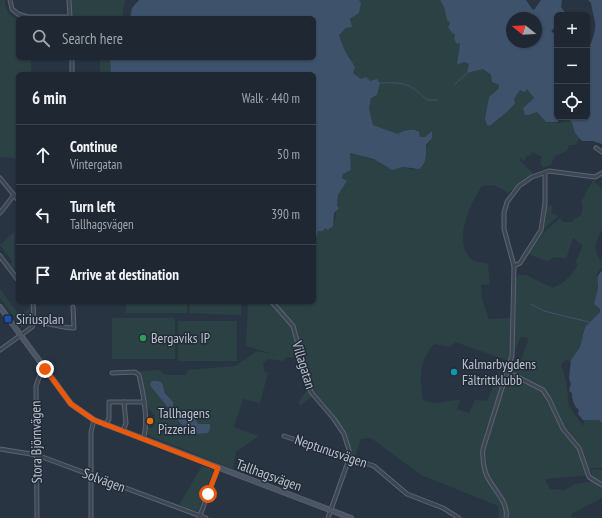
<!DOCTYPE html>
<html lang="en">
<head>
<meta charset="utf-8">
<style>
  :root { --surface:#1f2732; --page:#2c333e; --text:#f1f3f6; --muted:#a1a5ac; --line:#3c444d }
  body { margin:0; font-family:"PT Sans Narrow",sans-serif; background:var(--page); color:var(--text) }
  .controls { position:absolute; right:12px; top:12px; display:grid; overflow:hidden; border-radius:6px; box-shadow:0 1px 3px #0004 }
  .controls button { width:36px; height:36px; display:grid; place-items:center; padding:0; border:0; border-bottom:1px solid var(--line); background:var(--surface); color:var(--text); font:20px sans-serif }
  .compass { position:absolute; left:506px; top:12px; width:36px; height:36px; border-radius:50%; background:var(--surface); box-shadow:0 1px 3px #0004; rotate:288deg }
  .stop { position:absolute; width:12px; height:12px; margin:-9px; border:3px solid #ea580c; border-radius:50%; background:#fff }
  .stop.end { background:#ea580c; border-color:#fff; box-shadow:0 1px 4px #0008 }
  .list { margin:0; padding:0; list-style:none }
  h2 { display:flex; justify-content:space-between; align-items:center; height:52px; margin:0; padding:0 16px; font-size:17px }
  h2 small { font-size:13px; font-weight:400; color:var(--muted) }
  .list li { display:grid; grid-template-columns:26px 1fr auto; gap:12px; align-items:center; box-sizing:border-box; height:60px; padding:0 16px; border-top:1px solid var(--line) }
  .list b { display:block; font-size:15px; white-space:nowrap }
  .list p { margin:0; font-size:13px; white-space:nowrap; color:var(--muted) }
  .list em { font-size:13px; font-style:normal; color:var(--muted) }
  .icon { flex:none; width:22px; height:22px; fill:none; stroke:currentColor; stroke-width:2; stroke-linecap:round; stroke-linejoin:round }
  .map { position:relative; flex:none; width:602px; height:518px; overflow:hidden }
  .search { position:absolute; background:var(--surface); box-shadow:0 1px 3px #0004; left:16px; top:16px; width:300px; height:44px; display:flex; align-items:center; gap:10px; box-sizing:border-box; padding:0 14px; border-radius:6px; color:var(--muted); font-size:15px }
  .panel { position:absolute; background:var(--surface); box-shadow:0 1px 3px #0004; left:16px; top:72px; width:300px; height:232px; border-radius:6px }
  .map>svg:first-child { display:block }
</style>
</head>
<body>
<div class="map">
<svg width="602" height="518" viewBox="0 0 602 518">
  <rect width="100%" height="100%" fill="#293443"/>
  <g fill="#2b4144" fill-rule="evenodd">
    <path d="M 0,0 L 5,0 C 5,10 9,15 18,20 L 18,58 L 31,58 L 31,74 L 18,74 L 18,166 L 15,158 L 0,157 Z"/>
    <polygon points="70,0 125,0 122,18 72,18"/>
    <path d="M 359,0 L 440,0 L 444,7 L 447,20 L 450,23 L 448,27 L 452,33 L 455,35 L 456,43 L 460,43 L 458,65 L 464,62 L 469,64 L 467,73 L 483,68 L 499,85 L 499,88 C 486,97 487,111 487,125 L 490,126 L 499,120 L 520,90 L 524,91 L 527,89 L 534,98 L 523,108 L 525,115 L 537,112 L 546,122 L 560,123 L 563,117 L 567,117 C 574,123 573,132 580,138 L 575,145 L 569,145 L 567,151 L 555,156 L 551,165 L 543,168 L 540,164 L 542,157 L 532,152 L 530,156 L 527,155 L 524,161 L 520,157 L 520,161 L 532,172 L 532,175 L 508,193 C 499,186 493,184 482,186 C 471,203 452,241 471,259 C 476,264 482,261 488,264 L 490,284 L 481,285 L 482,299 L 489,319 L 512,318 L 516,279 L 518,275 L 526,275 L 553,288 C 565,282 572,276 578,264 L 575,263 L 583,246 L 573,238 L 566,259 C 558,257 554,256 547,261 L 530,255 L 529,253 L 542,234 L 560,218 L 563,222 L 573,222 L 573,220 L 581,215 L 583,208 L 581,202 L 593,180 L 602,189 C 602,201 602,215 602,227 C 599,240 589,246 602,262 L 601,269 L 597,273 C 597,285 601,299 600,312 L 585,327 L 580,347 L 570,362 L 567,360 L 561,364 L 566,381 L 569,406 L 583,426 L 584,420 L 587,419 L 599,420 L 602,423 L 602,468 L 590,468 L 590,475 L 545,479 L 550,489 L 565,490 L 575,484 L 593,481 L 591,469 L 602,470 L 602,498 L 571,514 L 572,518 L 499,518 L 498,506 L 421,475 L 371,438 L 361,439 L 355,456 L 353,456 L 346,434 L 334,416 L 315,394 L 300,406 L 299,401 L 311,384 L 304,361 L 297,357 L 286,357 L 283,361 L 268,359 L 263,363 L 264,371 L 268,373 L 260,403 L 243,399 L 234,427 L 259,436 L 236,452 L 233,469 L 145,434 L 145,428 L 152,428 L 155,423 L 155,415 L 147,407 L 140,373 L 142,371 L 159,370 L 165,375 L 186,375 L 188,370 L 235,366 L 257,351 L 276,355 L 246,346 L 248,302 L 314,302 L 314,239 L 316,238 L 318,230 L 333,223 L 335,219 L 338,195 L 347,181 L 342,178 L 343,174 L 351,170 L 349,153 L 374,159 L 392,170 L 403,167 L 413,170 L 432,138 L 431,132 L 425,137 L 420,137 L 416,130 L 398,134 L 373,125 L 369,109 L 371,98 L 380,83 L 361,79 L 353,73 L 351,58 L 344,49 L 339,35 L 346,28 L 361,3 ZM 521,337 L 529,338 L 516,372 L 499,373 L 487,401 L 475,400 L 469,413 L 457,409 L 460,400 C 444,399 439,407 423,400 C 420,378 418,362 434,344 L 450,347 L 455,342 L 509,361 ZM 152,388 L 164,388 C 166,395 172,399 173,407 L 194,415 L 198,424 L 198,434 L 182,425 Z"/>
    <polygon points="74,58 110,58 111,74 100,74 100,60 74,60"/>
    <polygon points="546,204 553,206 551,213 558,216 541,232"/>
    <polygon points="14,232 14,269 10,264 13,262 0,245"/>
    <polygon points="0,289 19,315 30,308 33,321 30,326 21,327 0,298"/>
    <rect x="126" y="302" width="61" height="11"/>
    <polygon points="190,302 241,302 241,315 189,313"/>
    <rect x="112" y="318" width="63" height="41"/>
    <rect x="178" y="321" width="59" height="40"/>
    <polygon points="202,466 214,469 198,512 179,505"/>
  </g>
  <g fill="#3f526c" fill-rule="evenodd">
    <path d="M 139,0 L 359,0 L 361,3 L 359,13 L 350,19 L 352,27 L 346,28 L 339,35 L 344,49 L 355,67 L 353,73 L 361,79 L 366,77 L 370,81 L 377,79 L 380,83 L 377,95 L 371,98 L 369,109 L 373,125 L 398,134 C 404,130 414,128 419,132 L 420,137 L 425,137 L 432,131 L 432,138 L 426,145 C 426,153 427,164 419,169 L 403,167 L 392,170 L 374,159 L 350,153 L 351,170 L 343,174 L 342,178 L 347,181 L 338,195 L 337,206 L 339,208 L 334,213 L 333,226 L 328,230 L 325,228 L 323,231 L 318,231 L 316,238 L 314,239 L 314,74 L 111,74 L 110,58 L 314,58 L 314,18 L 130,18 L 132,8 Z"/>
    <path d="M 440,0 L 526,0 L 532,9 L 534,10 L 541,0 L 562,0 L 561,7 L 567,15 L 557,15 L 557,26 L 551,31 L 557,36 L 557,117 L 560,117 L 558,122 L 546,122 L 537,112 L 528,115 L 525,115 L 523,108 L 534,98 L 527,89 L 525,92 L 520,90 L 514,99 L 515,103 C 510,110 496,121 490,126 L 487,125 L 485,119 L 489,97 L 499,88 L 499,85 L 492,82 L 491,75 L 483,69 L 467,73 L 469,64 L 464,62 L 457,65 L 460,43 L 457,44 L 454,39 L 455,35 L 452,33 L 448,27 L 450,23 L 447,20 L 444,7 ZM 512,18 L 536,18 L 536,42 L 512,42 Z"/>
    <path d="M 588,0 L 602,0 L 602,144 L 593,141 L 582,141 L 575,133 L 572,123 L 567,117 L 587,117 L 587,51 C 591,45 597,29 595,22 C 594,16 592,10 591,3 Z"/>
    <path d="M 602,271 L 602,423 L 599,420 L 583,420 L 578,414 L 579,410 C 574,406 572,400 572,393 L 569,391 L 571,384 L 569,378 L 571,360 L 580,347 L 585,327 L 600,312 L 600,309 L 594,304 C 595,299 598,291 598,287 C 598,279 595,277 602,271 Z"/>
    <polygon points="152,381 158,381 162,383 165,393 173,402 173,407 194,415 198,424 210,424 210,429 208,433 198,434 182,425 152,388 150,384"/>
  </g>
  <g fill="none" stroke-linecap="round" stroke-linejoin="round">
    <g stroke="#3f526c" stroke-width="1">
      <path d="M 380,83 C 408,82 408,84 428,100 L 437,100"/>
      <polyline points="455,84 467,73"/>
      <polyline points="531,304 544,311 589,322"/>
    </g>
    <g stroke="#5c6470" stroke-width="5">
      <g id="minor">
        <polyline points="10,0 12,9 18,14 28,17 70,17"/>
        <polyline points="69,0 70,18"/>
        <polyline points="72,58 72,74"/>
        <polyline points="596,148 602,152"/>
        <polyline points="0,178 18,200"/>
        <polyline points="0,213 14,195"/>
        <polyline points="0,256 18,280"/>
        <polyline points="514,266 520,263 541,230 545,203 545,173"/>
        <polyline points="272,302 293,326 311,392 334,419 344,434 349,450 349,459 328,518"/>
        <path d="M 34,322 C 48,322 60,328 74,328 L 73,307"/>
        <polyline points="0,350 32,327 34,322 33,302"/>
        <polyline points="508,372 543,390 549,399 563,429 579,448 589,477 602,485"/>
        <path d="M 112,373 L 135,372 L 139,375 C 143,392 149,423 143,439"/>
        <polyline points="105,425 109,419 109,402 144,402"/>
        <polyline points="123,431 126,423 124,402"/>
        <polyline points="284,436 374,466 407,494 443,508 459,518"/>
        <polyline points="0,449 37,455 206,518"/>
        <polyline points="37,518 36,386 41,372 45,369"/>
        <polyline points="91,518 91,432 94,420"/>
        <polyline points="199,518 218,468"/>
        <path d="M 506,518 C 509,501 492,489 486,474 C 483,465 482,458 483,449 L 512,356 L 514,266 L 504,229 L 504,213 L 507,202 L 519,186 L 532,177 L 549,171 L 595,177 L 602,173"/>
      </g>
    </g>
    <g stroke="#5c6470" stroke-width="6">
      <polyline id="secondary" points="0,307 71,404 94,420 351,518"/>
    </g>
    <use href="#minor" stroke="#3d4653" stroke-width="3"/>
    <use href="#secondary" stroke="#4b5566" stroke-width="4.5"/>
  </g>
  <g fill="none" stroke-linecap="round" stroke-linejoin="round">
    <polyline stroke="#ea580c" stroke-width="5" points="45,369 71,404 94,420 218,468 208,494"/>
  </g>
  <rect fill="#1a4fb4" stroke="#222b38" stroke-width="1.5" x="4" y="315" width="8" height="8" rx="2"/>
  <circle fill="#2e9e5b" stroke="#222b38" stroke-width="1.5" cx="143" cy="338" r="4"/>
  <circle fill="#0f9aa8" stroke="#222b38" stroke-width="1.5" cx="454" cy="372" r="4"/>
  <circle fill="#e8710a" stroke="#222b38" stroke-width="1.5" cx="150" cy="421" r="4"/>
  <g text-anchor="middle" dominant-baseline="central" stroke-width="3" stroke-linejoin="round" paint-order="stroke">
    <g font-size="14" fill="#bbc2cc" stroke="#222b38" text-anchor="start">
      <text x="16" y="319">Siriusplan</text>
      <text x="151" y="338">Bergaviks IP</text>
      <text x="462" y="364">Kalmarbygdens<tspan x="462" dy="16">Fältrittklubb</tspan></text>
      <text x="158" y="413">Tallhagens<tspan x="158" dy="16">Pizzeria</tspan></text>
    </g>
    <g font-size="14" fill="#bbc2cc" stroke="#222b38">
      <text transform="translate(304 365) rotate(73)">Villagatan</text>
      <text transform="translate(36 442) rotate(-91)">Stora Björnvägen</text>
      <text transform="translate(331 451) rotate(19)">Neptunusvägen</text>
      <text transform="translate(269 475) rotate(20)">Tallhagsvägen</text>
      <text transform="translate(104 480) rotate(20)">Solvägen</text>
    </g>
  </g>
</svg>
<div class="controls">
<button>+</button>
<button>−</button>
<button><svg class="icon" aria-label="locate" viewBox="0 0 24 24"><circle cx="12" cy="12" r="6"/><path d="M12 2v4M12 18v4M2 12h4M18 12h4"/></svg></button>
</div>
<svg class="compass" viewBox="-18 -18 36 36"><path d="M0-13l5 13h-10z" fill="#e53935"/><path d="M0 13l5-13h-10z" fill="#a1a5ac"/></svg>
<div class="stop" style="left:208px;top:494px"></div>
<div class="stop end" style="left:45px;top:369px"></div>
<div class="search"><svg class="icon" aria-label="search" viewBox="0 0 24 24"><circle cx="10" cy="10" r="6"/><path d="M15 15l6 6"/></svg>Search here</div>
<section class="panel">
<h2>6 min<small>Walk · 440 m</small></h2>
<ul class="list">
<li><svg class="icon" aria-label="ahead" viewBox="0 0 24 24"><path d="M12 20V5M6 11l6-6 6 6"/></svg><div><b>Continue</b><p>Vintergatan</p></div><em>50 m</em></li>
<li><svg class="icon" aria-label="left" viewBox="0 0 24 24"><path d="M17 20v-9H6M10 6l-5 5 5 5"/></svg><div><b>Turn left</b><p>Tallhagsvägen</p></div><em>390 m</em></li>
<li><svg class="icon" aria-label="arrive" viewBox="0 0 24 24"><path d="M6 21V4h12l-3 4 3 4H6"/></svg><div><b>Arrive at destination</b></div></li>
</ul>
</section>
</div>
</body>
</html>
